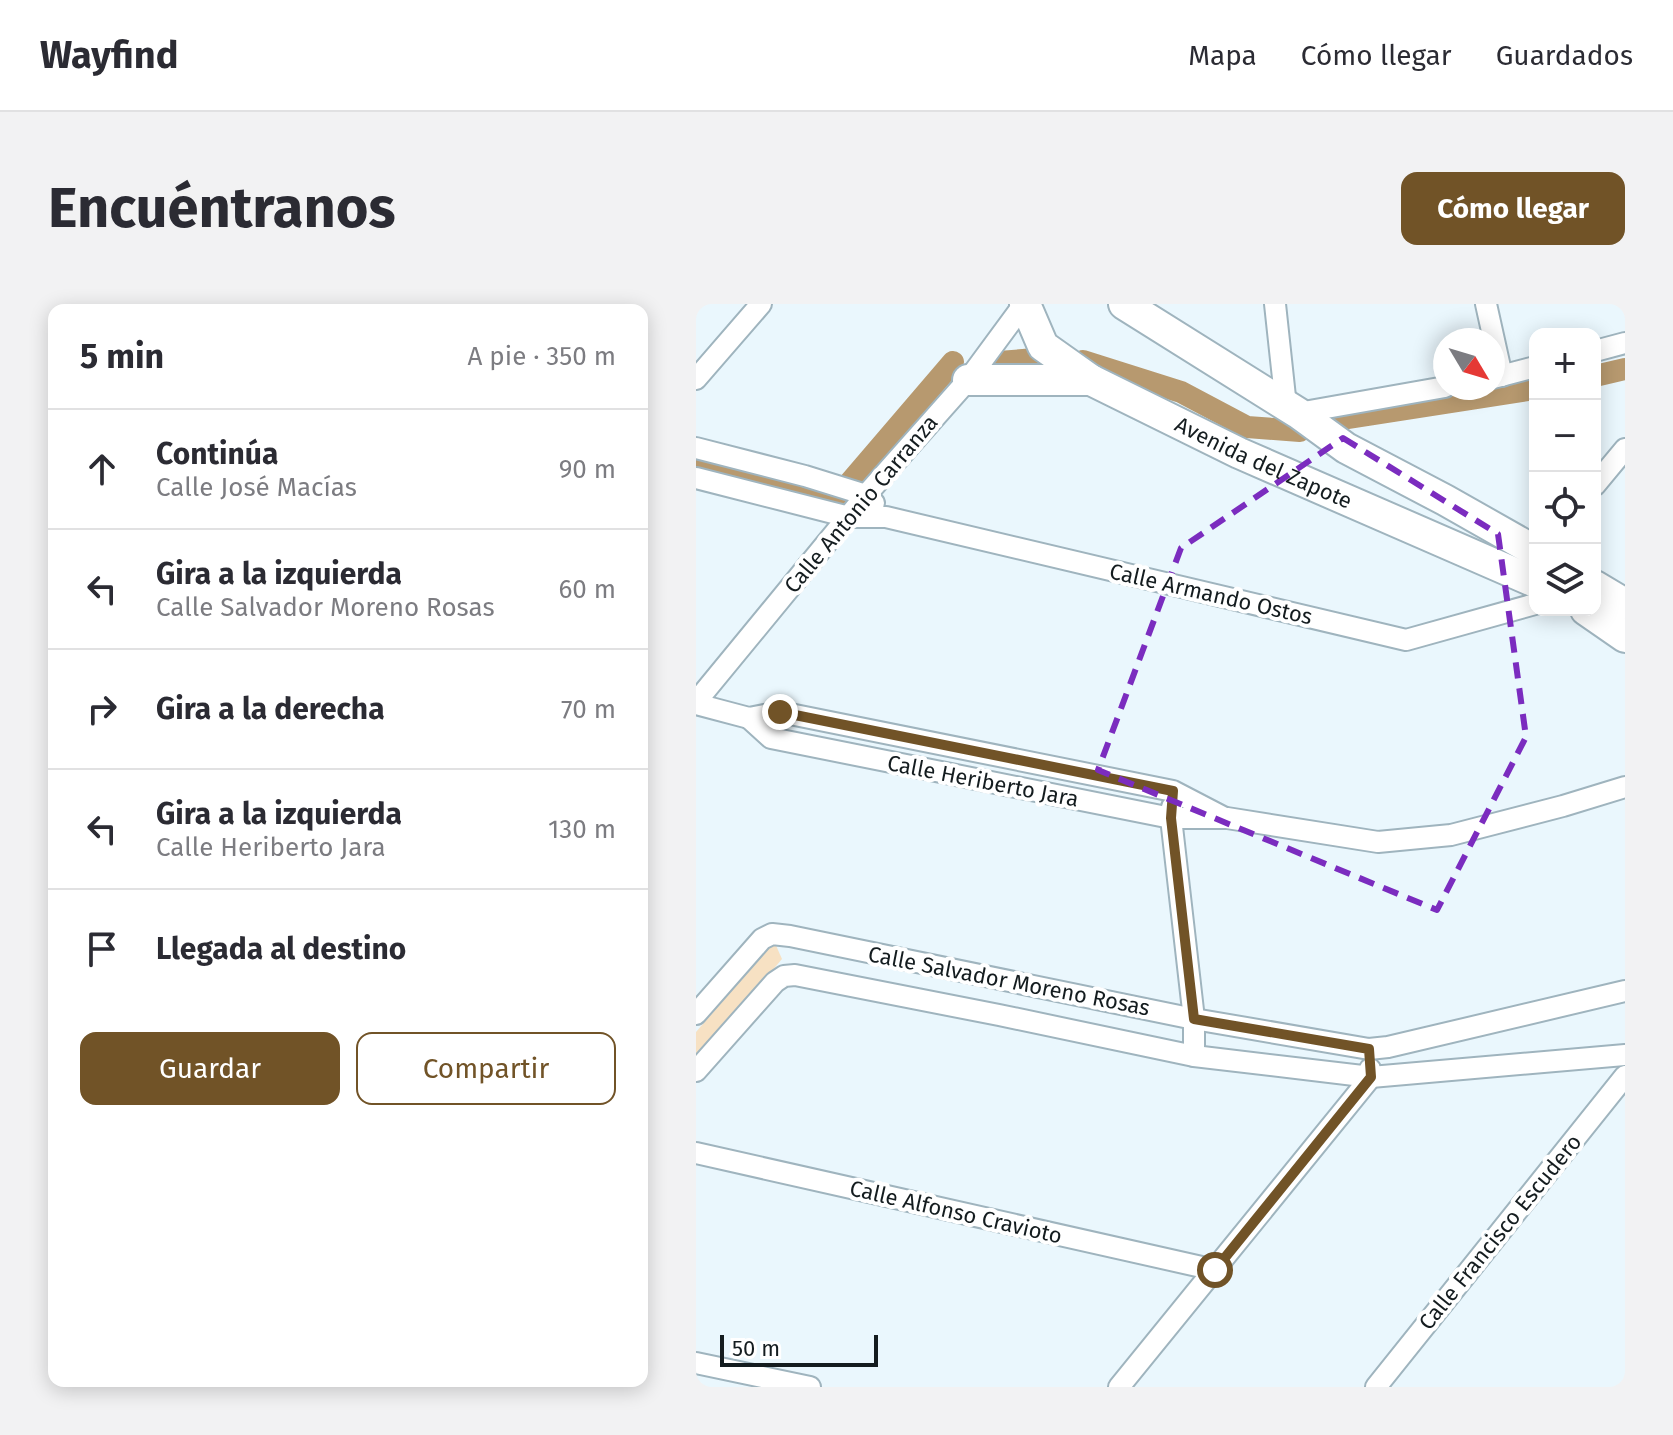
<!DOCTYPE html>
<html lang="es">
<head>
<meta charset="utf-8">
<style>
  :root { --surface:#fff; --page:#f2f2f3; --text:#2b2b33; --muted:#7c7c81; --line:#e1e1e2; --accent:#715327 }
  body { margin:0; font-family:"Fira Sans",sans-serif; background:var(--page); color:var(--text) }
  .controls { position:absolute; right:24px; top:24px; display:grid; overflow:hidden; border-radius:16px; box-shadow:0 4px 20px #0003 }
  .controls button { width:72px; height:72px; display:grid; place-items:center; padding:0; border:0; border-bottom:2px solid var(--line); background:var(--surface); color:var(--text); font:40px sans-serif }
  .compass { position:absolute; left:737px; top:24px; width:72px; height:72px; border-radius:50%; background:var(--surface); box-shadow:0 4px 20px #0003; rotate:128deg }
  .scale { position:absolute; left:24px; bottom:20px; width:158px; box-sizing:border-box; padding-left:8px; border:4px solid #141c1f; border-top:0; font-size:22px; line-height:28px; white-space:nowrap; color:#141c1f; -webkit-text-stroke:6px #fff; paint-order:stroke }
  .stop { position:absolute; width:24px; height:24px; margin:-18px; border:6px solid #715327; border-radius:50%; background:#fff }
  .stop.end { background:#715327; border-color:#fff; box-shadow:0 2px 8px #0008 }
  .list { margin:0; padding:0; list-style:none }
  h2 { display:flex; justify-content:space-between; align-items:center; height:104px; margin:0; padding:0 32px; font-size:34px }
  h2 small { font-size:26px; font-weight:400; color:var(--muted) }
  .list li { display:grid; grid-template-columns:52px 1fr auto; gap:24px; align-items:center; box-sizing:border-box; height:120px; padding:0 32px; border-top:2px solid var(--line) }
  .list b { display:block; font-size:30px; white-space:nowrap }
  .list p { margin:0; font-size:26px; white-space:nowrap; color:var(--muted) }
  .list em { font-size:26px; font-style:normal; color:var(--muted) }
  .actions { display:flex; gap:16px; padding:24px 32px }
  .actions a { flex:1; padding:18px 0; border:2px solid var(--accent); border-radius:16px; text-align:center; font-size:28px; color:var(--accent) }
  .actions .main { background:var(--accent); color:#fff }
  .icon { flex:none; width:44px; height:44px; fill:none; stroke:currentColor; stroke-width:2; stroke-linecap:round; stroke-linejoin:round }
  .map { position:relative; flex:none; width:929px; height:1083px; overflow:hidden; border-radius:16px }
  header { display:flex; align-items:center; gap:48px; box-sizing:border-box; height:112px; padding:0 40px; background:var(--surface); border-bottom:2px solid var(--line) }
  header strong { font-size:38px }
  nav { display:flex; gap:44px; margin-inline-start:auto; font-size:28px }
  .intro { display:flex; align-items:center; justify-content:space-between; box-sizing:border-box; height:192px; padding:0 48px }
  h1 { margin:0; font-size:56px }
  .button { padding:20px 36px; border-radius:16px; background:var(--accent); color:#fff; font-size:28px; font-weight:700 }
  main { display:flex; gap:48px; padding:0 48px }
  aside { flex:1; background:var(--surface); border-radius:16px; box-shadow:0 4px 20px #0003 }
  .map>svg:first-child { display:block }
</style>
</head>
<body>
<header>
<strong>Wayfind</strong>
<nav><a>Mapa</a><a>Cómo llegar</a><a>Guardados</a></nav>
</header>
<div class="intro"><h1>Encuéntranos</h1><a class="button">Cómo llegar</a></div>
<main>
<aside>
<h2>5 min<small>A pie · 350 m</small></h2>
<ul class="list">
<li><svg class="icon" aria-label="ahead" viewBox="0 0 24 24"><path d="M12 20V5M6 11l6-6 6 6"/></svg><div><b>Continúa</b><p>Calle José Macías</p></div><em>90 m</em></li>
<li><svg class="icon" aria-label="left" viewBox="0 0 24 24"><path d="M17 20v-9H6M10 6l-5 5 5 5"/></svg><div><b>Gira a la izquierda</b><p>Calle Salvador Moreno Rosas</p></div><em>60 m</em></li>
<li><svg class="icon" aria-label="right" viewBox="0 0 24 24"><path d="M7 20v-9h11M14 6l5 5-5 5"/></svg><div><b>Gira a la derecha</b></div><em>70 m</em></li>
<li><svg class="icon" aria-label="left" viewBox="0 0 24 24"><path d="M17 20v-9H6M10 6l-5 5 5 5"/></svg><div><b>Gira a la izquierda</b><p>Calle Heriberto Jara</p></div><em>130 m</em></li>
<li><svg class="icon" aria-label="arrive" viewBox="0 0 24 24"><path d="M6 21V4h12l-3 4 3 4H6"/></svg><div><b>Llegada al destino</b></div></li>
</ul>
<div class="actions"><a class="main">Guardar</a><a>Compartir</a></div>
</aside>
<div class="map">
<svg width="929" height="1083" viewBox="0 0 929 1083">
  <rect width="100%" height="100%" fill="#eaf7fd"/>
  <polygon fill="#f7e1c3" points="78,637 86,655 0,756 0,728"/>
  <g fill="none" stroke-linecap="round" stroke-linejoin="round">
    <g stroke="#b7996f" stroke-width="22">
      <polyline points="387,57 485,88 551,123 604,127"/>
      <polyline points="303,58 339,55"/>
      <polyline points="899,72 929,65"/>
      <polyline points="640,116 839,85"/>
      <polyline points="0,161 138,197 257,58"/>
    </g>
    <g stroke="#9fb4be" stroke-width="24">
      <g id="minor">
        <polyline points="579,0 590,102"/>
        <polyline points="790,0 806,72"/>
        <polyline points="899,47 929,39"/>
        <polyline points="797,74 839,63"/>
        <polyline points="0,75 65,0"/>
        <polyline points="602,109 749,83"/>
        <polyline points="0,144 109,172 170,191 178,199"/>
        <polyline points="0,174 153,213 190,213 710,336 839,300"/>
        <polyline points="899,181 929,145"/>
        <polyline points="0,398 170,191 272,76 328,0"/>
        <polyline points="0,400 53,414 84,408 477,487 527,513"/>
        <polyline points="53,414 75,434 475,514 531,514 682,538 755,531 867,502 929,483"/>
        <polyline points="476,503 475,514 498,715 498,752"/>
        <polyline points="0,710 66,635 76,630 94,632 498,715 673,745 692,743 929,687"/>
        <polyline points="0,767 79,678 88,672 99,671 303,711 498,752 675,773 929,751"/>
        <polyline points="0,849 519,966"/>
        <polyline points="0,1059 114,1083"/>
        <polyline points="423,1083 675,773 674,765"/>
        <polyline points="680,1083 929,772"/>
      </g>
    </g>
    <g stroke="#9fb4be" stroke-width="34">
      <g id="secondary">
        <path id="s1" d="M 329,0 L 347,42 L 395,76 L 543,149 L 839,278"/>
        <polyline points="428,0 602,109 650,144 749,196 839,247"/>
        <polyline points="272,76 395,76"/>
        <polyline points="899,282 929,300"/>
        <polyline points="890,306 929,333"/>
      </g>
    </g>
    <use href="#minor" stroke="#fff" stroke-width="20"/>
    <use href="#secondary" stroke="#fff" stroke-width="30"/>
  </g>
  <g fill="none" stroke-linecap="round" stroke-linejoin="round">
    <polyline stroke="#715327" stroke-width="10" points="84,408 477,487 475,514 498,715 673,745 675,773 519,966"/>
  </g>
  <path fill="none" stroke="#7b2cbf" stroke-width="6" stroke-dasharray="16 10" stroke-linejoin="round" d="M 647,134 L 802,230 L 830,433 L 741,606 L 402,466 L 485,244 Z"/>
  <g text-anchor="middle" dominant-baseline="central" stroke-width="8" stroke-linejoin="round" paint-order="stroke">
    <g font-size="22" fill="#141c1f" stroke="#fff">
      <text stroke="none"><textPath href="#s1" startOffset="296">Avenida del Zapote</textPath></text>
      <text transform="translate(165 200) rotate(-50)">Calle Antonio Carranza</text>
      <text transform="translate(515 290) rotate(13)">Calle Armando Ostos</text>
      <text transform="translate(287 477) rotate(11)">Calle Heriberto Jara</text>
      <text transform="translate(313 677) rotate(11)">Calle Salvador Moreno Rosas</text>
      <text transform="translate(260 908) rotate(13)">Calle Alfonso Cravioto</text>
      <text transform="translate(804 928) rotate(-51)">Calle Francisco Escudero</text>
    </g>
  </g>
</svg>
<div class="controls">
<button>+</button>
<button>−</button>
<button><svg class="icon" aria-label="locate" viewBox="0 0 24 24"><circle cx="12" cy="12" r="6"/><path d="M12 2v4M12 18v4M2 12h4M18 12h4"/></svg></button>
<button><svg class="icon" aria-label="layers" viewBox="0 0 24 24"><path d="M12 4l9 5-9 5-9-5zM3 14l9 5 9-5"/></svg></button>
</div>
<svg class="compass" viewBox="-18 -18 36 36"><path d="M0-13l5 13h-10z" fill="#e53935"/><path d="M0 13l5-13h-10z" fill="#7c7c81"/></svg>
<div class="scale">50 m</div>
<div class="stop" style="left:519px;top:966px"></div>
<div class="stop end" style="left:84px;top:408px"></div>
</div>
</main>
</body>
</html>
